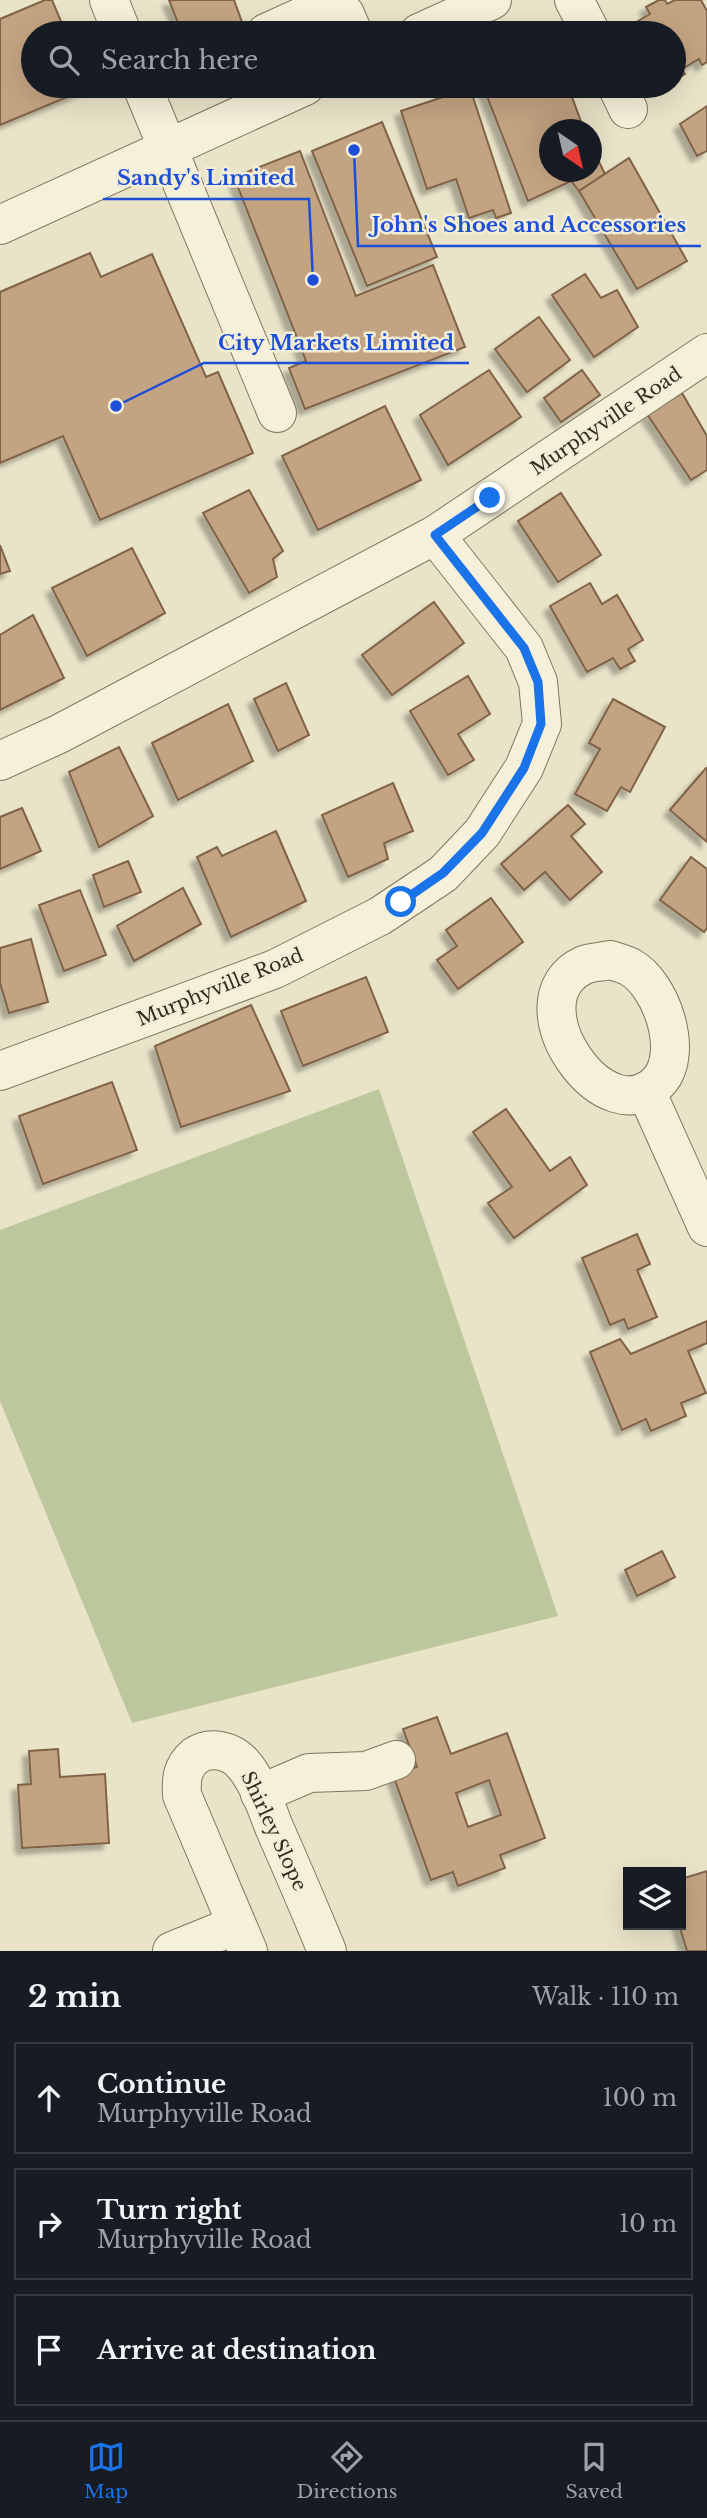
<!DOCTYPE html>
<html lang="en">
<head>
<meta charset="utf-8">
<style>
  :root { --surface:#171b24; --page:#242831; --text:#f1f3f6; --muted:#9ea1a6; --line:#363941; --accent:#1a73e8 }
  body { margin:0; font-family:"Libre Baskerville",serif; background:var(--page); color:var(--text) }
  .controls { position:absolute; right:21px; bottom:21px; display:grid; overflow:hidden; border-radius:0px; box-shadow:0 7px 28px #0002 }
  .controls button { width:63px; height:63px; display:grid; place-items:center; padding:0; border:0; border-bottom:2px solid var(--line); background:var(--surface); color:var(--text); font:35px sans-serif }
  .compass { position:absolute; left:539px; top:119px; width:63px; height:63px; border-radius:50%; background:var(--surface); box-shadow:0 7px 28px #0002; rotate:146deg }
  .stop { position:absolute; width:21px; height:21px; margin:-16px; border:5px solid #1a73e8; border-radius:50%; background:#fff }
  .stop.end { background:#1a73e8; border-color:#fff; box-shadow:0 2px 7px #0008 }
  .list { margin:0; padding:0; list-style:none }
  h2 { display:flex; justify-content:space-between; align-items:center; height:91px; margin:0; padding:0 28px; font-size:30px }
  h2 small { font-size:23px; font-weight:400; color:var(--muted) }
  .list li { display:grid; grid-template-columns:46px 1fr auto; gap:21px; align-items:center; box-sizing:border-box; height:112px; margin:0 14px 14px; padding:0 14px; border:2px solid var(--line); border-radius:0px }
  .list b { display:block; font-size:26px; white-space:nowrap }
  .list p { margin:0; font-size:23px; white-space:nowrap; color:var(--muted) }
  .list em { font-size:23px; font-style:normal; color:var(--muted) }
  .icon { flex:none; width:38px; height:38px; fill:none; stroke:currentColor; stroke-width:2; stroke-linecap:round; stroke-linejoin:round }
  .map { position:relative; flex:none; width:707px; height:1951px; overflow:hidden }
  .search { position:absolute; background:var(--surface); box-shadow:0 7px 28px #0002; left:21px; right:21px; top:21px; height:77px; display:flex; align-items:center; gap:18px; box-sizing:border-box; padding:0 24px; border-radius:38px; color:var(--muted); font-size:26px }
  .sheet { height:469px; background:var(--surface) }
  nav { display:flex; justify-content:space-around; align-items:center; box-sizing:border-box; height:98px; border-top:2px solid var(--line); background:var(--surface); font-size:19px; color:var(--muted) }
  nav a { display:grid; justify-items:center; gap:4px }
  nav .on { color:var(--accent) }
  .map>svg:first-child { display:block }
</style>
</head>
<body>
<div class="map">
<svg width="707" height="1951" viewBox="0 0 707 1951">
  <defs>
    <filter id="shadow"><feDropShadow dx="-6" dy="6" stdDeviation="2" flood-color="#0004"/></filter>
  </defs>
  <rect width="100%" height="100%" fill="#e9e3c8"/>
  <polygon fill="#bdc79d" points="379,1089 558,1616 132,1723 0,1401 0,1230"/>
  <g fill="#c3a482" stroke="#806347" stroke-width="2" fill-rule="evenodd" filter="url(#shadow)">
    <polygon points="45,0 52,0 66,33 33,33 33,86 88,86 89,88 0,125 0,19"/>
    <polygon points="169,0 234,0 246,33 182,33"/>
    <polygon points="659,0 665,0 667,4 675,0 701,0 707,11 707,62 702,65 699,59 682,69 685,74 674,81 674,33 639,33 633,24 650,14 646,7"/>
    <polygon points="483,86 568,86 584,130 550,130 550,172 592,172 592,148 605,174 579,191 571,181 528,201"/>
    <polygon points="470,88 511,213 496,218 493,210 469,218 456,179 427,189 401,111"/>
    <polygon points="707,106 707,151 697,156 680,124"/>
    <polygon points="382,122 437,257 367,286 312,151"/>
    <polygon points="300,151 356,296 433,265 465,347 305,409 289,368 306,361 234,177"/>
    <polygon points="629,158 687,261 637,289 579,191"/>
    <polygon points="90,253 101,277 152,254 206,377 218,372 253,453 100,520 63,436 0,463 0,292"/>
    <polygon points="585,274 601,298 617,290 638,327 594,357 552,295"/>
    <polygon points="539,317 570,360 527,392 495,349"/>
    <polygon points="489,370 521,417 448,465 420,415"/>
    <polygon points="582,370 600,395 561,422 544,398"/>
    <polygon points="682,393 707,436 707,470 691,480 647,414"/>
    <polygon points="385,406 421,480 318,530 282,456"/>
    <polygon points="249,490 283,551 273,559 277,577 249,593 203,513"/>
    <polygon points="561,493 601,555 558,582 518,521"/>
    <polygon points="0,545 10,571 0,574"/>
    <polygon points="132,548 165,613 87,656 52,588"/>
    <polygon points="590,583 602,604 617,595 643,640 628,649 635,661 620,669 613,658 587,672 550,606"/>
    <polygon points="434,602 464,643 392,695 362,655"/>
    <polygon points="33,615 64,678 0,710 0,635"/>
    <polygon points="468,676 490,714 458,734 474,760 448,775 410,711"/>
    <polygon points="286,683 309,735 278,751 254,699"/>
    <polygon points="613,699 665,727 630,792 621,787 607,811 575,794 600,749 589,743"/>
    <polygon points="228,704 253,761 178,800 152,743"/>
    <polygon points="119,747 153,816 99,847 69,772"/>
    <polygon points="706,768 707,769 707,842 670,810"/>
    <polygon points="393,783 413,831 384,843 388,859 348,877 322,815"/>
    <polygon points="568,805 585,824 571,836 602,872 570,900 545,872 524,890 501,864"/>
    <polygon points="22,808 41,851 0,869 0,817"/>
    <polygon points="276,831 306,901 231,937 197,857 217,847 222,856"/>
    <polygon points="691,857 707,869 707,928 704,932 660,900"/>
    <polygon points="128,861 141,892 104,907 93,875"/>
    <polygon points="183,888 201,924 134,961 117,926"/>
    <polygon points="80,890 106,955 64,971 39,905"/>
    <polygon points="491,898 523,942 458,989 437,960 457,946 446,930"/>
    <polygon points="31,939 48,1002 9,1013 0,983 0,948"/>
    <polygon points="366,977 388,1032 303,1066 281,1011"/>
    <polygon points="251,1005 290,1091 181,1127 155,1046"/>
    <polygon points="112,1082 137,1150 43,1184 19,1116"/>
    <polygon points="506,1109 550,1171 570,1157 587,1185 514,1238 488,1203 512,1187 473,1132"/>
    <polygon points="637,1234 650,1264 637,1270 657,1317 628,1329 624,1319 610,1325 582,1258"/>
    <polygon points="707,1321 707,1343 688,1351 706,1393 681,1403 686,1416 651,1431 646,1419 622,1430 590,1352 620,1339 631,1354"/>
    <polygon points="662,1551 675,1577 637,1596 625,1570"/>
    <path d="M 437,1717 L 451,1754 L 507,1733 L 545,1838 L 500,1855 L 505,1868 L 458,1886 L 453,1872 L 431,1880 L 393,1775 L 417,1767 L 403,1729 ZM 489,1780 L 501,1815 L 468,1827 L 456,1793 Z"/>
    <polygon points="58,1749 60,1777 105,1774 109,1843 22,1848 18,1785 31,1784 29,1751"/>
    <polygon points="707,1871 707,1951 687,1951 679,1925 681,1879"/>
  </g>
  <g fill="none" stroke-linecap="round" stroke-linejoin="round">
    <g stroke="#83765f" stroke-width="40">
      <g id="minor">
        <polyline points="109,0 122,33"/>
        <polyline points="574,0 591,33"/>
        <polyline points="266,33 332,3 345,14 353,33"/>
        <polyline points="419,33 492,0"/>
        <polyline points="142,86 277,413"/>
        <polyline points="617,86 628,109"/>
        <polyline points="0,225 305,86"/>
        <polyline points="0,761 59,734 435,535 707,353"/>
        <path d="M 610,960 C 616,962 624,964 630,967 C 661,984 684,1051 660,1080 C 608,1142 508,1000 584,965 C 591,962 602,962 610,960 Z"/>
        <polyline points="0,1071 275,969 380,916 443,874 482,833 524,768 542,724 538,682 524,648 435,535"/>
        <polyline points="646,1091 707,1227"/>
        <polyline points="260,1794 309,1773 366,1771 396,1760"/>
        <polyline points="172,1951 236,1925"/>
        <path d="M 248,1951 L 182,1795 C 181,1779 182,1767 195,1756 C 211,1745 232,1751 243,1764 C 258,1781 266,1807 274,1827 C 292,1868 310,1910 327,1951"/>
      </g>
    </g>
    <use href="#minor" stroke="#f5f0da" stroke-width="38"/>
  </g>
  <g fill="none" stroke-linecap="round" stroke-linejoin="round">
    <polyline stroke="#1a73e8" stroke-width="9" points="401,902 443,873 482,833 524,768 541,724 538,682 524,648 435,535 490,498"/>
  </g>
  <g text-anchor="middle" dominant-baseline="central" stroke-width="5" stroke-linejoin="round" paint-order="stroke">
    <g font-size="19" fill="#352d21" stroke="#f2edd6">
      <text transform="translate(606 421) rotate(-34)">Murphyville Road</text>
      <text transform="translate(220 987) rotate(-22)">Murphyville Road</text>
      <text transform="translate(274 1831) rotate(65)">Shirley Slope</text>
    </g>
  </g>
  <path fill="none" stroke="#1d4ed8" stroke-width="2.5" d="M313 280L309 199H103M354 150L358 246H701M116 406L204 363H469"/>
  <g fill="#1d4ed8" stroke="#f2edd6" stroke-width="2.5">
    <circle cx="313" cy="280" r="7"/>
    <circle cx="354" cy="150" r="7"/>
    <circle cx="116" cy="406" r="7"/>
  </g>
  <g font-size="21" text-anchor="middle" font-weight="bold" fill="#1d4ed8" stroke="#f2edd6" stroke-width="5" stroke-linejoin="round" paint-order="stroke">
    <text x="206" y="185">Sandy's Limited</text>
    <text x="529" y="232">John's Shoes and Accessories</text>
    <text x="336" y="350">City Markets Limited</text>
  </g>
</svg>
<div class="controls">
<button><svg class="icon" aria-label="layers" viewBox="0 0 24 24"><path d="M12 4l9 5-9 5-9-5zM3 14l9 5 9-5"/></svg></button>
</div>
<svg class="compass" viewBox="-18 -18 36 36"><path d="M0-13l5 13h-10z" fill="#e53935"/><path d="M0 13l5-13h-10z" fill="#9ea1a6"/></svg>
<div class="stop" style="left:401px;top:902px"></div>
<div class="stop end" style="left:490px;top:498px"></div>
<div class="search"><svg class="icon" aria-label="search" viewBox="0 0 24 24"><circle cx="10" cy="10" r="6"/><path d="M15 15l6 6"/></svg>Search here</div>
</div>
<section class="sheet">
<h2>2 min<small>Walk · 110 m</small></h2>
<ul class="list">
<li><svg class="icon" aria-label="ahead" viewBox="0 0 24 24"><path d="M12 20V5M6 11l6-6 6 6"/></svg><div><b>Continue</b><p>Murphyville Road</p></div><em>100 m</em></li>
<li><svg class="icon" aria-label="right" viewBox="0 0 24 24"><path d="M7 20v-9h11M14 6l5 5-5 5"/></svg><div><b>Turn right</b><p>Murphyville Road</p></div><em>10 m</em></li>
<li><svg class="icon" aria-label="arrive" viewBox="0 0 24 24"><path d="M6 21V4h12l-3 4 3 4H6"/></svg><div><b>Arrive at destination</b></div></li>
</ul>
</section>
<nav>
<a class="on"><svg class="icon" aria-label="map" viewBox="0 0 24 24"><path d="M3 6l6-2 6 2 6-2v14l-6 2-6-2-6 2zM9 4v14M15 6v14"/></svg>Map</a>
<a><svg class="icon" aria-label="directions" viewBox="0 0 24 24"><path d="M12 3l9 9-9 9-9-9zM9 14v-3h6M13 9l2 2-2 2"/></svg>Directions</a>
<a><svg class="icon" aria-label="saved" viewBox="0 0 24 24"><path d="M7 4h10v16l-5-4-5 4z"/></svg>Saved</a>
</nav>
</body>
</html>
